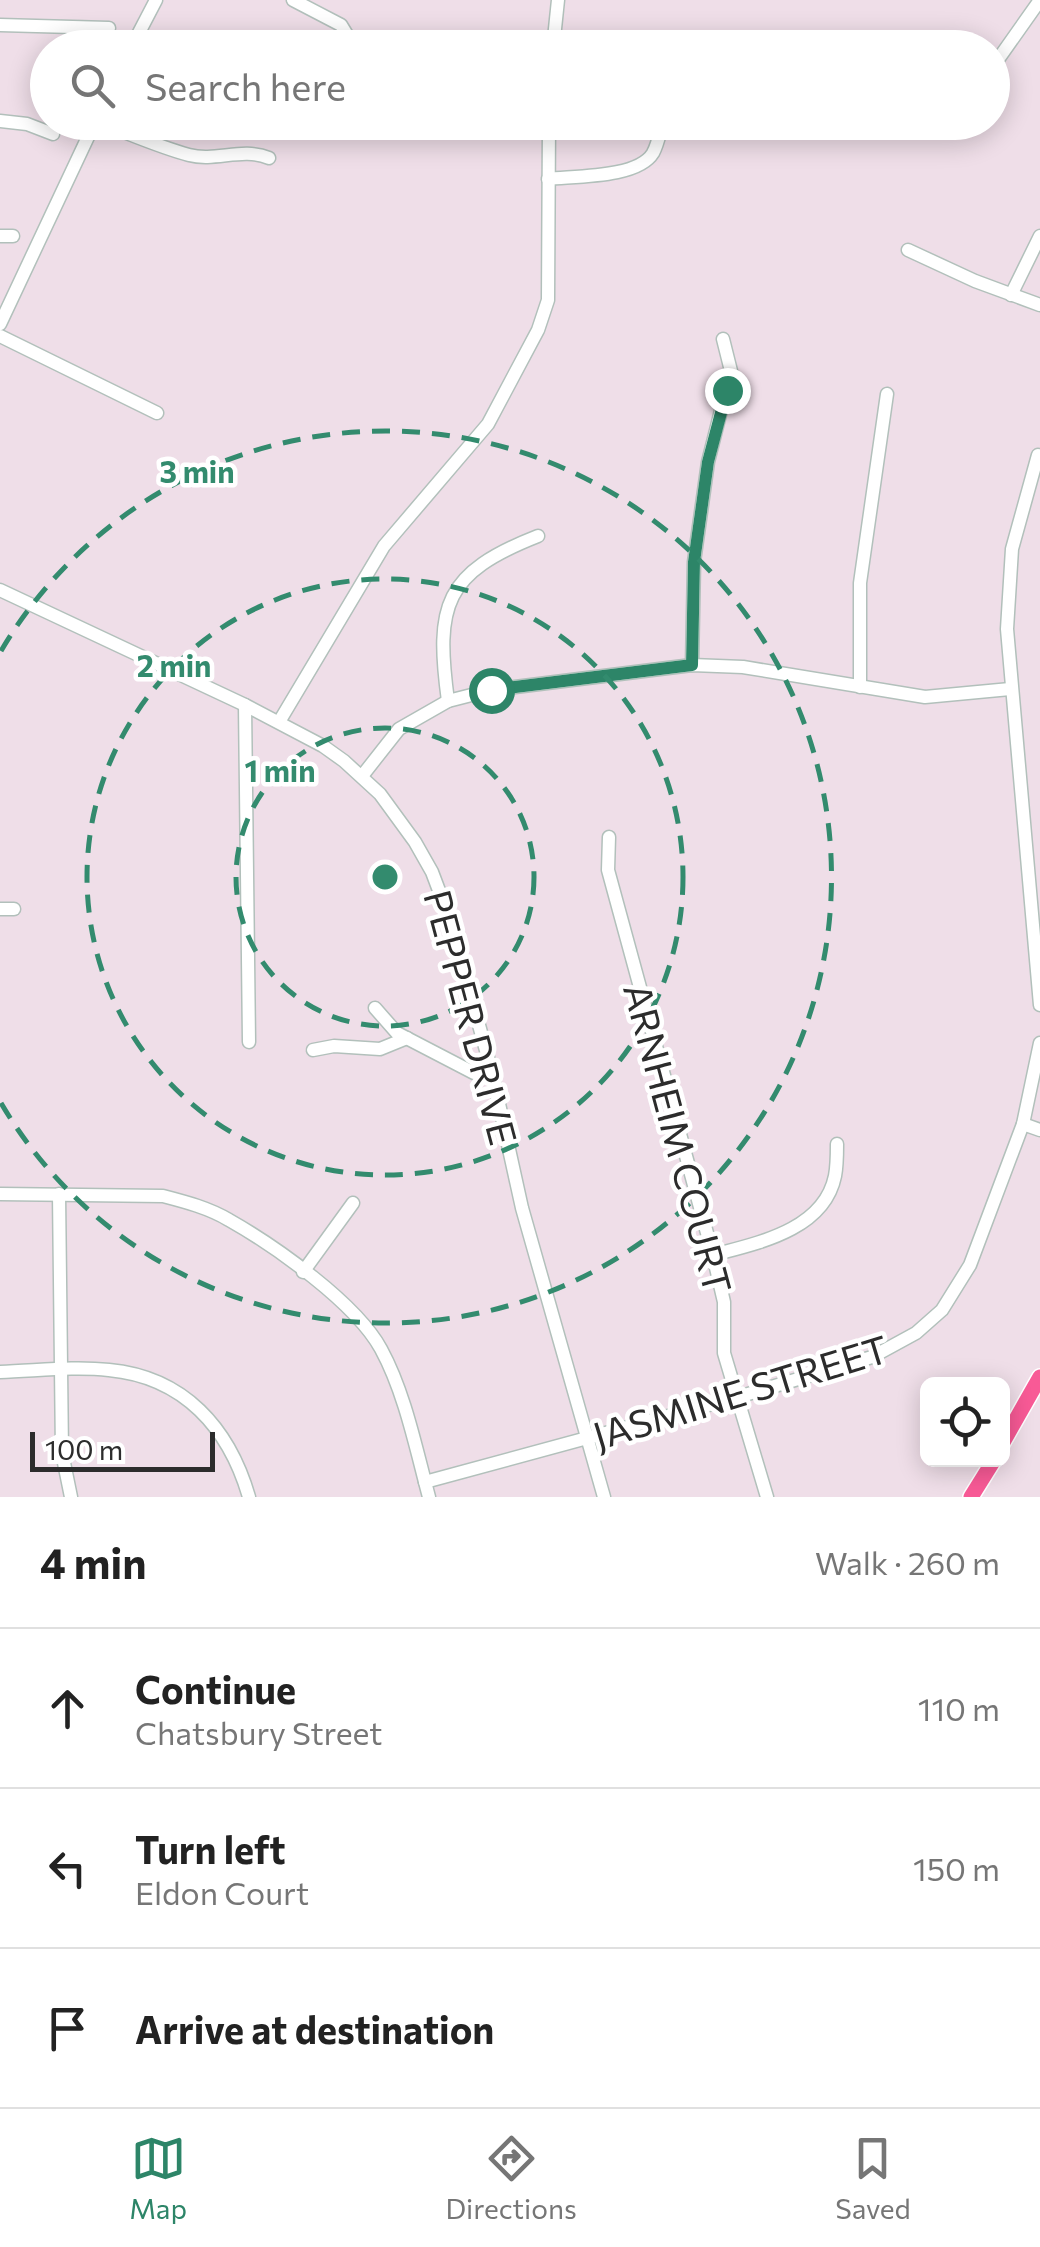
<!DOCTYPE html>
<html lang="en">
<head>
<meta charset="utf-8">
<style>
  :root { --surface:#fff; --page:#f2f2f2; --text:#222; --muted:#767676; --line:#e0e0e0; --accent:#2d8568 }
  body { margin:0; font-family:Commissioner,sans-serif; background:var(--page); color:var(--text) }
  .controls { position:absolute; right:30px; bottom:30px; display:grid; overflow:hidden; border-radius:15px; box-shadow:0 5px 25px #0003 }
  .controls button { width:90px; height:90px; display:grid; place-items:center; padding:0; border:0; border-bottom:2px solid var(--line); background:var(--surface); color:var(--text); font:50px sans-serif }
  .scale { position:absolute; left:30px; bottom:25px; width:185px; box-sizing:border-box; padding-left:10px; border:5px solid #2c2c2c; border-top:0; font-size:28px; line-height:35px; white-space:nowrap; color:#2c2c2c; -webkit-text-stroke:8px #fff; paint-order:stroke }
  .stop { position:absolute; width:30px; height:30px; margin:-22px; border:8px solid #2d8568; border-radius:50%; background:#fff }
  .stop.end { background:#2d8568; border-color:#fff; box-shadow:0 2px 10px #0008 }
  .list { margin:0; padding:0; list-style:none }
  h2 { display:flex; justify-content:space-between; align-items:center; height:130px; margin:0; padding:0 40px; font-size:42px }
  h2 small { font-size:32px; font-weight:400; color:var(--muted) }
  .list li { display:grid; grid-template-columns:65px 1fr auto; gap:30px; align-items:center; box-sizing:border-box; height:160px; padding:0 40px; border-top:2px solid var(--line) }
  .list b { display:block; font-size:38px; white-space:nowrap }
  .list p { margin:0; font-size:32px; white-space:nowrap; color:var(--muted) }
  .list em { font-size:32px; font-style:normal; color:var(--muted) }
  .icon { flex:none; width:55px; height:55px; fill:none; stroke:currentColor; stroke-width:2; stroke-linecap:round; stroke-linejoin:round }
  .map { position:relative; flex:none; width:1040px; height:1497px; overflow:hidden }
  .search { position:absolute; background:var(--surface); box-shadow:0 5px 25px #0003; left:30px; right:30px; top:30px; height:110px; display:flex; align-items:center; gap:25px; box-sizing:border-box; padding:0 35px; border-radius:55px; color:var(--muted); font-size:38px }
  .sheet { height:610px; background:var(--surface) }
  nav { display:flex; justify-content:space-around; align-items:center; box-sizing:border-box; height:140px; border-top:2px solid var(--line); background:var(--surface); font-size:28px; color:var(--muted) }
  nav a { display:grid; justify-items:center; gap:5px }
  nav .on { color:var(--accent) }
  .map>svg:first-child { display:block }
</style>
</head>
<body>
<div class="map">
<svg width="1040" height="1497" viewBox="0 0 1040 1497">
  <rect width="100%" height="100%" fill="#efdee8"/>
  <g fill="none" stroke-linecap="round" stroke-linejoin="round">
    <g stroke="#b2c0bb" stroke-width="15">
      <g id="minor">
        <polyline points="293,0 341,25 355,48"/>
        <polyline points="0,25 109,28"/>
        <polyline points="131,48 156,0"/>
        <polyline points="553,48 558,0"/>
        <polyline points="992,68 1040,0"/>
        <polyline points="0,121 27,124 53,134"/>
        <path d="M 98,122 C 128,133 159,147 189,155 C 216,162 242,147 269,158"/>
        <path d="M 548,179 C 576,176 638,178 653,153 C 658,144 660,132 663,122"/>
        <polyline points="0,236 13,236"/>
        <polyline points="908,250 975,281 1040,305"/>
        <polyline points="1011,295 1040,236"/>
        <polyline points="0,324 95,122"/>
        <polyline points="0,336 157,413"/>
        <polyline points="1038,455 1012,549 1007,629 1040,1005"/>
        <polyline points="0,590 245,705 323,746 344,761 380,794 415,842 432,872 449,917 492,1072 522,1208 604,1497"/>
        <polyline points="692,665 694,562 708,462 731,371 723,339"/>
        <polyline points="860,687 860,583 887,394"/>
        <path d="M 448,701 C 435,605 444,573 538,536"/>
        <polyline points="245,705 249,1042"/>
        <polyline points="279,722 384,546 488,424 538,330 548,300 549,122"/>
        <polyline points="362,776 399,729 448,701 491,690 692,665 743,667 925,697 1010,689"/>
        <polyline points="609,837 608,870 713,1255 724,1302 724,1353 767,1497"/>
        <polyline points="0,909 14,909"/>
        <polyline points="375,1008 397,1033 474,1073 492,1072"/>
        <polyline points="313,1050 334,1046 380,1049 407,1038"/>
        <polyline points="1023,1124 1040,1130"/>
        <path d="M 0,1194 L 163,1196 C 186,1202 209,1208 229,1220 C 275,1246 356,1303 381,1349 C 405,1393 416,1449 429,1497"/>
        <polyline points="59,1194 62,1453 71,1497"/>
        <path d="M 713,1255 C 758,1243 824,1230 835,1176 C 837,1166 837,1154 837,1144"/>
        <polyline points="303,1272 353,1203"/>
        <path d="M 0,1372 C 36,1371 73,1366 109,1370 C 184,1377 229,1428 249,1497"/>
        <polyline points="425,1482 738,1397 872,1357 916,1333 942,1310 970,1265 1023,1124 1040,1043"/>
      </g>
    </g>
    <g stroke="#fff" stroke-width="18">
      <g id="major">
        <polyline points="1002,1444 1040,1377"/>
        <polyline points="971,1497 994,1460"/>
      </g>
    </g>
    <use href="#minor" stroke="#fff" stroke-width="12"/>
    <use href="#major" stroke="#f85a96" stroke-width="15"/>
  </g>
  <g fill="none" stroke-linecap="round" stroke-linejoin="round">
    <polyline stroke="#2d8568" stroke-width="12" points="491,690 692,665 694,562 708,462 727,390"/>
  </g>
  <g fill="none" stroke="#338b6e" stroke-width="5" stroke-dasharray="18 12">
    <circle cx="385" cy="877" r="149"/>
    <circle cx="385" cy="877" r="298"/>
    <path d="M1 651A446 446 0 1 1 1 1103"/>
  </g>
  <g text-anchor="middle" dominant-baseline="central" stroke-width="9" stroke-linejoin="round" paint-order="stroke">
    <g font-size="38" fill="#2c2c2c" stroke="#fff">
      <text transform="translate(472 1017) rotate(75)">PEPPER DRIVE</text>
      <text transform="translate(679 1138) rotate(75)">ARNHEIM COURT</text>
      <text transform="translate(740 1391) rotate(-17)">JASMINE STREET</text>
    </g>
  </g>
  <circle cx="385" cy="877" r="15" fill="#338b6e" stroke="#fff" stroke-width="5"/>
  <g font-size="30" text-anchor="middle" font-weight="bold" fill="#338b6e" stroke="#fff" stroke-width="9" stroke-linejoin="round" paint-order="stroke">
    <text x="197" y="483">3 min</text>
    <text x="174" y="677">2 min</text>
    <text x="280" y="782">1 min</text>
  </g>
</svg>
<div class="controls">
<button><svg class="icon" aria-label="locate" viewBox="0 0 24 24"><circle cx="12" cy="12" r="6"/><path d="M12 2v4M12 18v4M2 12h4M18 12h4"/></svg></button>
</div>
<div class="scale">100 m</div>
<div class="stop" style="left:491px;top:690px"></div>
<div class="stop end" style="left:727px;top:390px"></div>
<div class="search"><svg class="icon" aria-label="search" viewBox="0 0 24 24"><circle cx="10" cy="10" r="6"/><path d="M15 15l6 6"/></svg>Search here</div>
</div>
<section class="sheet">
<h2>4 min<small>Walk · 260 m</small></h2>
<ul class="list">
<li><svg class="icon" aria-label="ahead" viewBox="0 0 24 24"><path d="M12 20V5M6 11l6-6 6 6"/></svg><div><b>Continue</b><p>Chatsbury Street</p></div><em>110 m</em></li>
<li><svg class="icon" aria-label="left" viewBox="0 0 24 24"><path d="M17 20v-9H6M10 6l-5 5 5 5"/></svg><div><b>Turn left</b><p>Eldon Court</p></div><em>150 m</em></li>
<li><svg class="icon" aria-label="arrive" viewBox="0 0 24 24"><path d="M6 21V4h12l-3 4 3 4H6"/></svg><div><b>Arrive at destination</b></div></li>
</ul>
</section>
<nav>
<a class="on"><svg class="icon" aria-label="map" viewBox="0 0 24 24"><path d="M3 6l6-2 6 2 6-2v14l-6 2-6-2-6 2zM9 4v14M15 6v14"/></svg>Map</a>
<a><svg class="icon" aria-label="directions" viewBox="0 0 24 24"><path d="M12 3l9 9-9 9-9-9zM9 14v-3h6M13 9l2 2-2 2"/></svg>Directions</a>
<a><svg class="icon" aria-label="saved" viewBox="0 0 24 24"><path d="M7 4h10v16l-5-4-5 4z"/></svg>Saved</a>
</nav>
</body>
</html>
